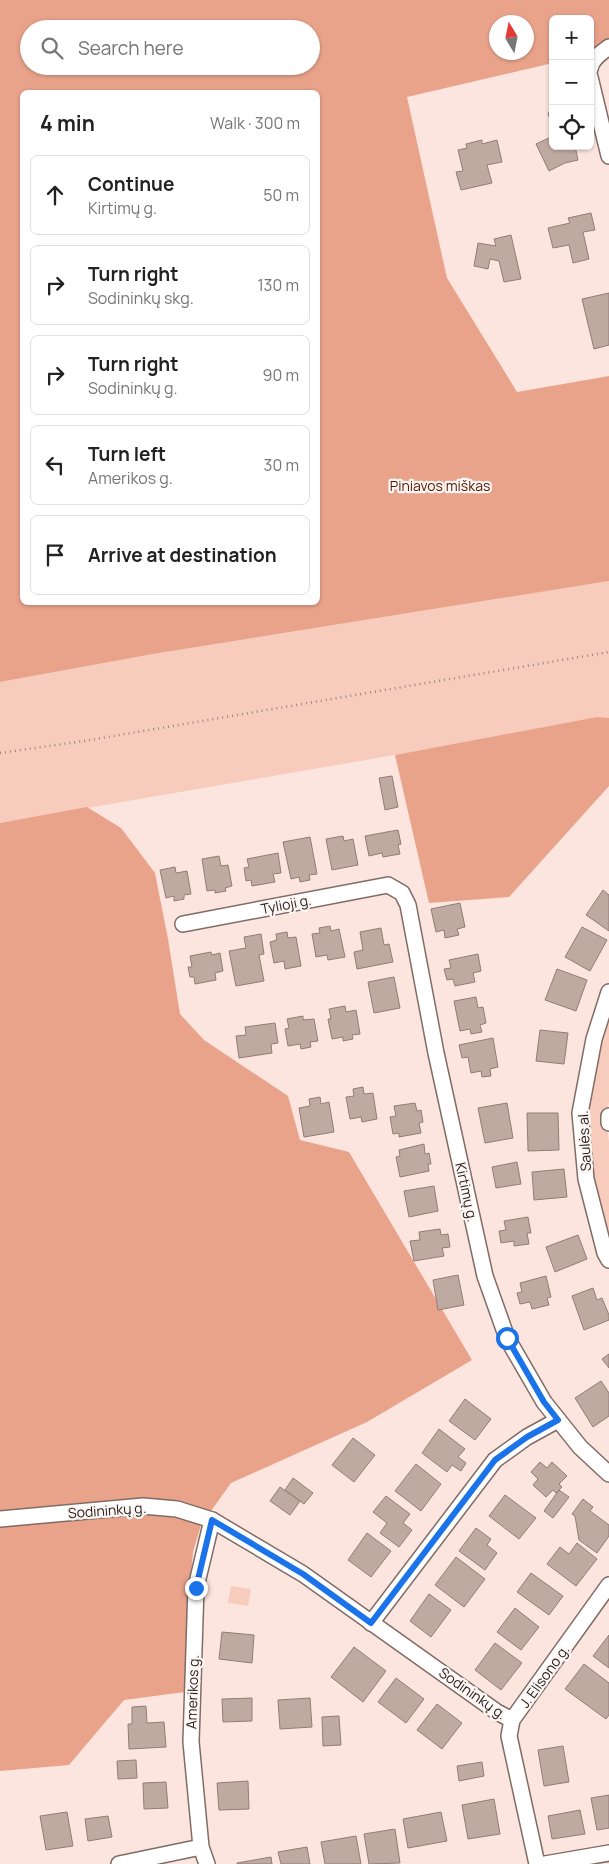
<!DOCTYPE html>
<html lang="en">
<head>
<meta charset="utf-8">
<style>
  :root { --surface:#fff; --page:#f2f2f2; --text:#222; --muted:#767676; --line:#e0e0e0 }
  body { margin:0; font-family:Manrope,sans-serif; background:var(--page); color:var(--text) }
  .controls { position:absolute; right:15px; top:15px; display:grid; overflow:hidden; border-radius:8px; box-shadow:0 1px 4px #0004 }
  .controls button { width:45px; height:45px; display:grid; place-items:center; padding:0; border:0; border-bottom:1px solid var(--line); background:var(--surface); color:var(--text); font:25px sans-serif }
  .compass { position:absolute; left:489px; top:15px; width:45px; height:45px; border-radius:50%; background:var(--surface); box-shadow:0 1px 4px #0004; rotate:350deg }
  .stop { position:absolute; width:15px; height:15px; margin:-11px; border:4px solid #1a73e8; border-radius:50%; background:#fff }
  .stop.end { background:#1a73e8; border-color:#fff; box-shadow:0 1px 5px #0008 }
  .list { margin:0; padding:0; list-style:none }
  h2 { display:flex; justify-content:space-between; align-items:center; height:65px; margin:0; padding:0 20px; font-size:21px }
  h2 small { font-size:16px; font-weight:400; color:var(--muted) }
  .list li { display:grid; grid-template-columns:32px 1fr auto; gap:15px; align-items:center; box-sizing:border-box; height:80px; margin:0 10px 10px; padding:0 10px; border:1px solid var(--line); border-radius:8px }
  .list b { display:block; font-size:19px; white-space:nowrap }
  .list p { margin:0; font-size:16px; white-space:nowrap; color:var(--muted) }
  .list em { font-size:16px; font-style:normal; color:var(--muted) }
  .icon { flex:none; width:28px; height:28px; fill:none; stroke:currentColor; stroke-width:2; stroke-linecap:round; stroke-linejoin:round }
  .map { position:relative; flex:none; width:609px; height:1864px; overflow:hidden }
  .search { position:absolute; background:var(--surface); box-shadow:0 1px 4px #0004; left:20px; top:20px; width:300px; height:55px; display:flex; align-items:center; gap:12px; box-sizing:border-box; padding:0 18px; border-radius:28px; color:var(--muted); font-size:19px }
  .panel { position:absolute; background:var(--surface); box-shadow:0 1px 4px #0004; left:20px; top:90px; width:300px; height:515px; border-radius:8px }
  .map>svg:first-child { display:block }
</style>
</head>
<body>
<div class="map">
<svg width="609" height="1864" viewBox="0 0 609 1864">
  <rect width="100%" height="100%" fill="#fce5de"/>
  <g fill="#f8ccbd">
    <polygon points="609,581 609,718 597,717 395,755 0,823 0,682 153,654"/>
    <polygon points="609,1007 609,1102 606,1118 609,1142 609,1246 589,1180 586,1116 598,1040"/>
    <polygon points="231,1586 251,1589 248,1606 228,1603"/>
  </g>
  <g fill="#e9a38b" fill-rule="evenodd">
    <path d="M 0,0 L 609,0 L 609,50 L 590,54 L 590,19 L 553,19 L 553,63 L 407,97 L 447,278 L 517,392 L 609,376 L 609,581 L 153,654 L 0,682 ZM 496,22 L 526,22 L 526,52 L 496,52 ZM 29,29 L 311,29 L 311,66 L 29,66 ZM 22,92 L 318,92 L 318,602 L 22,602 Z"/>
    <polygon points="597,717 609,718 609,786 509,897 429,903 395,755"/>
    <polygon points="87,807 121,828 155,873 168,939 180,1014 204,1040 288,1096 300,1140 349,1152 472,1360 367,1422 231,1483 201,1525 193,1552 187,1624 185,1692 124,1700 69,1765 0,1771 0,823"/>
  </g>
  <g fill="#bfaaa2" stroke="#927d76">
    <polygon points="553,112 553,130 548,113"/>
    <polygon points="553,136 553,146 575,146 578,160 565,163 549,171 536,144"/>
    <polygon points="482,140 482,144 497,140 502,162 487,165 492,183 461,190 456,172 463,171 458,150 467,148 466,144"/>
    <polygon points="591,213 595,230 583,232 589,259 573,263 569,245 553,248 548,228 570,223 568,218"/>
    <polygon points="511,235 521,279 504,282 499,261 490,259 488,269 474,266 478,243 496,246 494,239"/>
    <polygon points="609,293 609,345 594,349 582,299"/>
    <polygon points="392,776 398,807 385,810 379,778"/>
    <polygon points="398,830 401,844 398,845 400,854 383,857 382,853 369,856 365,836"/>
    <polygon points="343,836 344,841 353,839 358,865 332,870 326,839"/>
    <polygon points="310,837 317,874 309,875 310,880 300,882 299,877 291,879 283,842"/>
    <polygon points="278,853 281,873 273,874 275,882 252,886 251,880 246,881 244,868 249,867 247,859"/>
    <polygon points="219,856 221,866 228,865 232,886 225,888 226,891 215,893 215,890 207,891 202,859"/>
    <polygon points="175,867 176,873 187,871 191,894 184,895 184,899 174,901 174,896 166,898 160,870"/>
    <polygon points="603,890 609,895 609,931 586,915"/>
    <polygon points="460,903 465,927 457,929 459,935 445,938 444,930 436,932 431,909"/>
    <polygon points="330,926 331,931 339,929 345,957 328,960 327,955 316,957 312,934 320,933 319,928"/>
    <polygon points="582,927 607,940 590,971 565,957"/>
    <polygon points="381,928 384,945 389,944 393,962 357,969 354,952 363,950 360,932"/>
    <polygon points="287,932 288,938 296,937 301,966 285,969 284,961 274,963 270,942 277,940 276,934"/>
    <polygon points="261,934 264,954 259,955 264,981 236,986 229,951 246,948 244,937"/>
    <polygon points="211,952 212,955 220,953 223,971 215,973 216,980 195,984 194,977 190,977 188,967 192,967 190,956"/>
    <polygon points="478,954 481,971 473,973 475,982 455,986 453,979 447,980 444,969 451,968 449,960"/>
    <polygon points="557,969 587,980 576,1011 545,1000"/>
    <polygon points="394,977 400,1008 374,1013 368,982"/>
    <polygon points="476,997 478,1008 483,1007 486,1023 480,1025 482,1032 471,1034 470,1029 460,1031 454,1001"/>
    <polygon points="345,1006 346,1012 356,1010 360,1034 352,1035 353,1039 343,1041 343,1037 332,1039 328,1019 331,1019 329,1009"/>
    <polygon points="303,1016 303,1020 314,1019 318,1041 310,1042 311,1047 301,1049 300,1044 288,1046 285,1029 289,1028 287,1019"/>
    <polygon points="275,1023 278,1043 271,1044 272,1053 239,1058 236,1036 246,1035 245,1027"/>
    <polygon points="540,1030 568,1033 564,1064 536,1061"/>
    <polygon points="493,1038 498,1067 490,1069 491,1076 482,1077 481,1071 471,1073 468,1057 462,1058 459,1045"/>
    <polygon points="363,1087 364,1094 373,1093 377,1119 362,1122 361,1117 350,1119 346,1097 354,1096 353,1089"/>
    <polygon points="320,1097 321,1104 329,1102 334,1132 304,1137 299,1108 310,1106 309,1099"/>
    <polygon points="415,1103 417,1111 421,1110 423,1122 419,1123 421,1133 399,1137 399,1133 393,1134 390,1117 396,1116 394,1106"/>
    <polygon points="507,1103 513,1138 485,1143 478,1108"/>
    <polygon points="527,1113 558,1113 559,1150 528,1151"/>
    <polygon points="424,1144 425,1154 429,1153 431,1164 428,1164 429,1171 400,1177 396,1157 400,1156 399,1150"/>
    <polygon points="517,1162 521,1184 496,1188 492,1167"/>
    <polygon points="564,1169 567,1197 534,1200 532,1172"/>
    <polygon points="434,1186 438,1211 409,1217 404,1191"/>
    <polygon points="528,1217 531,1233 527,1233 529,1244 514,1246 514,1241 501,1243 499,1231 506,1230 504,1221"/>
    <polygon points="440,1229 441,1235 448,1234 450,1247 442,1248 444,1256 414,1261 410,1241 420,1240 419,1232"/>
    <polygon points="578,1235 587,1259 555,1272 546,1247"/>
    <polygon points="458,1275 464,1305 438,1310 433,1280"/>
    <polygon points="546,1276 551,1297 547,1298 549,1305 532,1309 530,1302 520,1304 517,1293 522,1292 520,1283"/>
    <polygon points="593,1288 597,1300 602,1298 609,1315 609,1320 584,1330 572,1296"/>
    <polygon points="609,1354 609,1368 602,1359"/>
    <polygon points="601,1381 609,1393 609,1416 593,1427 575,1398"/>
    <polygon points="465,1399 491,1419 475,1440 449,1421"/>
    <polygon points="439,1429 465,1449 458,1457 466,1463 461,1471 452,1465 447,1472 422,1453"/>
    <polygon points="353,1438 375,1455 354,1482 332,1465"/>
    <polygon points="540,1462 547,1468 552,1462 567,1476 559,1484 562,1487 556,1493 553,1490 546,1497 533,1485 538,1479 531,1472"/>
    <polygon points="416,1464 441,1484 421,1511 395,1491"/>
    <polygon points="293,1478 313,1493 304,1504 285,1490"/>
    <polygon points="280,1487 300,1501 290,1515 270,1501"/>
    <polygon points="559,1490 569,1497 553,1518 544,1511"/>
    <polygon points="505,1495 536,1518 519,1539 489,1516"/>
    <polygon points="386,1496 410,1514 403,1523 412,1530 399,1547 380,1533 387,1523 373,1512"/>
    <polygon points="583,1499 593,1507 590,1511 609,1525 609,1536 597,1553 579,1540 575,1516 572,1514"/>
    <polygon points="476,1528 491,1539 487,1545 497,1553 485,1570 459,1551"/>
    <polygon points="367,1533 391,1551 371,1577 348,1560"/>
    <polygon points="577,1543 597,1559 576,1586 547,1564 560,1547 569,1554"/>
    <polygon points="456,1557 485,1579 464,1607 435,1585"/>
    <polygon points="531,1573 563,1596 549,1615 517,1592"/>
    <polygon points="429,1594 451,1610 431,1637 410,1621"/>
    <polygon points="515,1608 539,1627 521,1650 497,1632"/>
    <polygon points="222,1632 254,1635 252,1663 219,1659"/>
    <polygon points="609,1635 609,1668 593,1656"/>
    <polygon points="495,1643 522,1663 501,1690 475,1670"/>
    <polygon points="354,1647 386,1671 363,1702 331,1677"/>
    <polygon points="584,1664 609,1683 609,1715 606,1719 565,1689"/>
    <polygon points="396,1678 424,1699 406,1723 378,1702"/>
    <polygon points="252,1698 252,1721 223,1722 222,1699"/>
    <polygon points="310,1698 312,1727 280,1729 278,1700"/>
    <polygon points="437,1704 462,1723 442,1749 417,1730"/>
    <polygon points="146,1706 147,1723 164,1722 166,1747 129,1749 128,1724 132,1724 132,1707"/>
    <polygon points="339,1716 341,1745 323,1746 322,1717"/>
    <polygon points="563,1746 569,1782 544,1786 538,1750"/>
    <polygon points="136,1760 137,1778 118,1779 117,1761"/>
    <polygon points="482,1762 484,1776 459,1781 457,1766"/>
    <polygon points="248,1781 249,1809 219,1810 217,1783"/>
    <polygon points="166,1782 168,1808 144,1809 143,1783"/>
    <polygon points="609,1795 609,1828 597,1830 591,1798"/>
    <polygon points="494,1799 500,1834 468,1839 462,1805"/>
    <polygon points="580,1810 585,1834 552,1839 548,1816"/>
    <polygon points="67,1812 73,1846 46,1850 40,1816"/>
    <polygon points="441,1812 447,1841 408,1848 403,1819"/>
    <polygon points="108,1816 112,1837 88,1841 85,1819"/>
    <polygon points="395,1829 400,1863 369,1864 364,1834"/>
    <polygon points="356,1836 361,1864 325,1864 321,1842"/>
    <polygon points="307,1847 310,1864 281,1864 278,1852"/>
    <polygon points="271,1857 272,1864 237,1864 237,1863"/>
  </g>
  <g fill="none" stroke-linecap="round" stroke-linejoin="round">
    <g stroke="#806c65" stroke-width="18">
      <g id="street">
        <path d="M 590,69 C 591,59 601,53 609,47"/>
        <polyline points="590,77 609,156"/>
        <polyline points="183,924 388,885 402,893 408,905 436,1053 485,1276 507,1338 544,1402 580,1447 609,1474"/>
        <polyline points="609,992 594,1039 580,1113 586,1179 605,1253 609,1260"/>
        <polyline points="609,1116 609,1123"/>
        <polyline points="0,1519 143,1506 177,1509 212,1520 303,1574 497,1712 512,1720"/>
        <polyline points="371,1623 495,1460 527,1437 558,1420"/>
        <polyline points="119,1864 201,1847"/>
        <polyline points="207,1864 201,1847 191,1742 196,1587 212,1520"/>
        <polyline points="537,1864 509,1736 512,1720 609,1585"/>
        <polyline points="545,1864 609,1853"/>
      </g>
    </g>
    <polyline stroke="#958681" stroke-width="2.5" stroke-dasharray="1 4" stroke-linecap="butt" points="0,753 84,741 609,652"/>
    <use href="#street" stroke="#fff" stroke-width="15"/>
  </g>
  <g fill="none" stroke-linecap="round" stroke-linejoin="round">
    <polyline stroke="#1a73e8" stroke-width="6" points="196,1588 212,1520 303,1574 371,1623 495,1460 527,1437 558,1420 544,1402 507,1338"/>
  </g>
  <g text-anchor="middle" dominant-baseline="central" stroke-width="4.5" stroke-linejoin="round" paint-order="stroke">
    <g font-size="14" fill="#531500" stroke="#fcf7f5">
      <text x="440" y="485">Piniavos miškas</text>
    </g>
    <g font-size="14" fill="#28201d" stroke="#fcf7f5">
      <text transform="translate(286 904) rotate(-11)">Tylioji g.</text>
      <text transform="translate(584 1141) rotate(-93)">Saulės al.</text>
      <text transform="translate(467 1192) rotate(78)">Kirtimų g.</text>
      <text transform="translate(107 1510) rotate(-4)">Sodininkų g.</text>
      <text transform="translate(544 1676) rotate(-54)">J. Elisono g.</text>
      <text transform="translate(192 1692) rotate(-88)">Amerikos g.</text>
      <text transform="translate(473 1693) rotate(35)">Sodininkų g.</text>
    </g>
  </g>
</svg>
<div class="controls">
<button>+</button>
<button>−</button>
<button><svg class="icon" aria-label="locate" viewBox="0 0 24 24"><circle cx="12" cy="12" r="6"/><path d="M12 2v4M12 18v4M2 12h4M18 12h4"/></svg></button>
</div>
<svg class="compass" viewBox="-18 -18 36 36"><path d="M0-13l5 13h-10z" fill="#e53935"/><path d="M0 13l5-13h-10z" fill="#767676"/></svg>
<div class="stop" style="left:507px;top:1338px"></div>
<div class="stop end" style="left:196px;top:1588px"></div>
<div class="search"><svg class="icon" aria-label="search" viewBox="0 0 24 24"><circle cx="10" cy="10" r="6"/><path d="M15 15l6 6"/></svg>Search here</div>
<section class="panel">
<h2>4 min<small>Walk · 300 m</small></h2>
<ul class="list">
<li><svg class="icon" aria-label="ahead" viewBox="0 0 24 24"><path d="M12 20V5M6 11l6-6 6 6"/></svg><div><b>Continue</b><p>Kirtimų g.</p></div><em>50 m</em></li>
<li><svg class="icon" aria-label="right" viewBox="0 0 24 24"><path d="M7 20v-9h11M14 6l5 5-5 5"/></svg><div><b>Turn right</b><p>Sodininkų skg.</p></div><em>130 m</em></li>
<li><svg class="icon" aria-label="right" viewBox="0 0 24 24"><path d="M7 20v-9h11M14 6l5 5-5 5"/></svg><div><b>Turn right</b><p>Sodininkų g.</p></div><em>90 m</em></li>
<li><svg class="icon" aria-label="left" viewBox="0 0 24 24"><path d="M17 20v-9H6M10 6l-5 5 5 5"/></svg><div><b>Turn left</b><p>Amerikos g.</p></div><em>30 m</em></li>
<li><svg class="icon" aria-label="arrive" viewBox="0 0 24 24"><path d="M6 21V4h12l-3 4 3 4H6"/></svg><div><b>Arrive at destination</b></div></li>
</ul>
</section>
</div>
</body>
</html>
